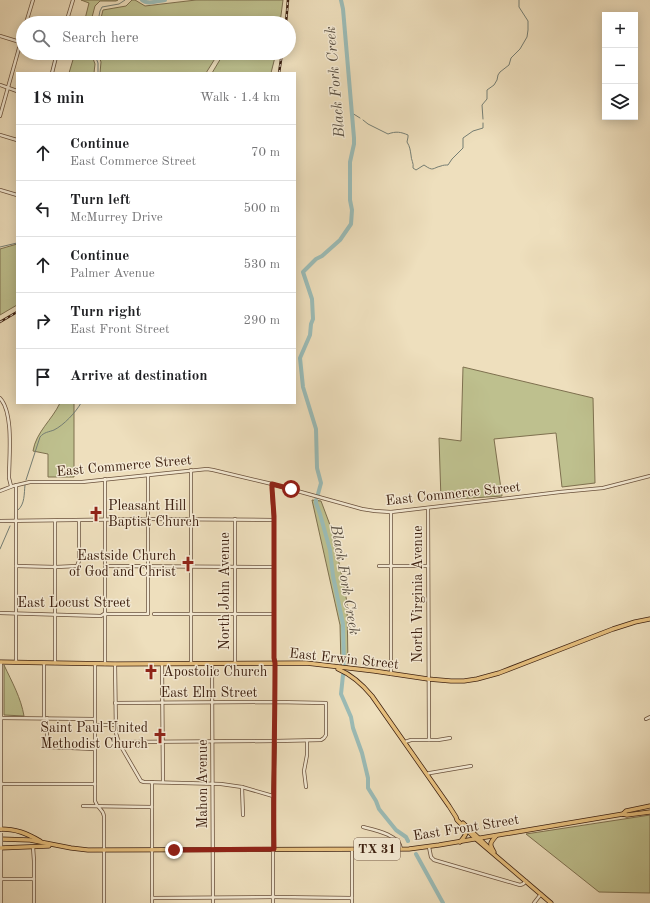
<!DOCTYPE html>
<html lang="en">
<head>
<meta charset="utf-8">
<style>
  :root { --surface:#fff; --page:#f6f6f6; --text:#202124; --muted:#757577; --line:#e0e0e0 }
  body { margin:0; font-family:"Old Standard TT",serif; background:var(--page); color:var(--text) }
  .controls { position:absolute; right:12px; top:12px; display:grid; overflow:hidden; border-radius:0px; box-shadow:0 2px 10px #0003 }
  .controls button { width:36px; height:36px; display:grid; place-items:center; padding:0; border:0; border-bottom:1px solid var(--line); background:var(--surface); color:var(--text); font:20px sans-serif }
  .stop { position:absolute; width:12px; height:12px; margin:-9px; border:3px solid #8f2418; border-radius:50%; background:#fff }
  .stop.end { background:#8f2418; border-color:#fff; box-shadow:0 1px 4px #0008 }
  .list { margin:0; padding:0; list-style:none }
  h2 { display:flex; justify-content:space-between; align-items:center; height:52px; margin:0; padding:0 16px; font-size:17px }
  h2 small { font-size:13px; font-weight:400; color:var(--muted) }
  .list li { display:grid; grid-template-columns:26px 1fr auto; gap:12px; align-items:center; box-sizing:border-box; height:56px; padding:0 16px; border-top:1px solid var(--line) }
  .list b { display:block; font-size:15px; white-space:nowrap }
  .list p { margin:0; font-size:13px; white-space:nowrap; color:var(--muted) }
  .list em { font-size:13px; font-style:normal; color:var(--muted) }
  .icon { flex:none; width:22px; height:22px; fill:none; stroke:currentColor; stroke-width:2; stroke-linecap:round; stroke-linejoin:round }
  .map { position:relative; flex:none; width:650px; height:903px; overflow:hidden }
  .search { position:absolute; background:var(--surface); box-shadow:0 2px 10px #0003; left:16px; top:16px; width:280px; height:44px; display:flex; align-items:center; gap:10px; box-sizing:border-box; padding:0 14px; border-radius:22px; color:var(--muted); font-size:15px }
  .panel { position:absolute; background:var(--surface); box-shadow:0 2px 10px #0003; left:16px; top:72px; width:280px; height:332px; border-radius:0px }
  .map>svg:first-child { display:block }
</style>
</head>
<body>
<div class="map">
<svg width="650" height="903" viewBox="0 0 650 903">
  <rect width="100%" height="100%" fill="#eedfbd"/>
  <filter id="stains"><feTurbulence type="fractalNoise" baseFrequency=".005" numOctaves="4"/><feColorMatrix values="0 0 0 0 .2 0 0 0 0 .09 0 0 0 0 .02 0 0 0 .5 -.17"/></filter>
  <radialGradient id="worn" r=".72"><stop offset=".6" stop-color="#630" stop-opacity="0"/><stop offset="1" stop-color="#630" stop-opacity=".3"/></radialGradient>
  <g fill="#bec08e" stroke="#7e704f">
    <polygon points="81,0 118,0 116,1 100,1 95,6 91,21 89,23 84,23 89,3"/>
    <polygon points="132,0 135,0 145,6 196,0 283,0 280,23 239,23 239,22 234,21 233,23 215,23 210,21 209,23 99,23 100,22 103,10 126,6"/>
    <polygon points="75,53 91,53 95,64 94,73 69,73"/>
    <polygon points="98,53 211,53 216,57 206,73 100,73 101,62"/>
    <polygon points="224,53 276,53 271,73 212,73"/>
    <polygon points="17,244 17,305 0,315 0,249"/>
    <polygon points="463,367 593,398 595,483 562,487 556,433 494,439 502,496 441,500 439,438 461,441"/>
    <path d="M 60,403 L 74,403 L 74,477 L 48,477 L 48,454 L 33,451 C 36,432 52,420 60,403 Z"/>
    <polygon points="312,500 321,501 333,533 347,602 348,665 341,665 340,625"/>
    <path d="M 4,665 C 12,682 21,698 24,716 L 4,715 Z"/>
    <polygon points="650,815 650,893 599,892 526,834"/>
  </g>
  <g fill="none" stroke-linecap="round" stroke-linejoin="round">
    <g stroke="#757e74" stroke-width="1">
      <polyline points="94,23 98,21 100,11 102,7 119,4 125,0"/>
      <polyline points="94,53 98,63 98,73"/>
      <polyline points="352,113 360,118"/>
      <polyline points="483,119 482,105 487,99 487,90 494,85 497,80 498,75 500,72 509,65 511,58 520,49 527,37 528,30 528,21 519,7 519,0"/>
      <path d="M 363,120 L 368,124 L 388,134 C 396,131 401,132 408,135 L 408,137 L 407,142 C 410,147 410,149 411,155 C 411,160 414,163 413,168 L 416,170 L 424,165 C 434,172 432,168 441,166 C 443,165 446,165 448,165 L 452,159 L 463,148 L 463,138 L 473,131 L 483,128 L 483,123"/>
      <polyline points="0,247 17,243"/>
      <path d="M 26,480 L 40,437 C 44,432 49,432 54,430 C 64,425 76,412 81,403"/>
      <path d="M 18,510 C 25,504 24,494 25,485"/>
      <polyline points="0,549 10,526"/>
    </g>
    <g stroke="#9bbcb7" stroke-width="4">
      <path d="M 142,0 C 148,5 157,1 165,0"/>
      <polyline points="318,494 321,483 317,468 316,429 303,387 300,358 310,335 311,324 313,319 312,299 303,272 316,259 322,256 340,240 351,224 352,210 350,200 350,162 354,144 354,138 343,9 341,0"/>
      <polyline points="316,500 316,503 320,514 330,550 333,576 343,624 344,665"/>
      <polyline points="343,675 341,694 351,717 353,728 362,753 368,778 368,788 376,801 379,809 396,830 406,837 408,841"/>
      <polyline points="416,854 443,903"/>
    </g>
    <g stroke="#69503b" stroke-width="4">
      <g id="minor">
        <polyline points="26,23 33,0"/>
        <polyline points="66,23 73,0"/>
        <polyline points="0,36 23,43"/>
        <polyline points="52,73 57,53"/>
        <polyline points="0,85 17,91"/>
        <polyline points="0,116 23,34"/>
        <polyline points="0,135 17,140"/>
        <polyline points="0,190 17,195"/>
        <path d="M 0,398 C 14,413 9,457 9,478 L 11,486"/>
        <polyline points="105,479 105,664"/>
        <polyline points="272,484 272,491 274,520 274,658 275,663 275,741 273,796 273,903"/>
        <polyline points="16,485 16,662"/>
        <polyline points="0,491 13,486 30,482 82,482 207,469 213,470 272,484 362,509 375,511 391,512 560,492 603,488 650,476"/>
        <polyline points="428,508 429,740"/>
        <polyline points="391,512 391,674"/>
        <polyline points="0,521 149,519 274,520"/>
        <polyline points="16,566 56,567 77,566 79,561 79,521"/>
        <polyline points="105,566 274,567"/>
        <polyline points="379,566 428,566"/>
        <polyline points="0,613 101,616 104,614 148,614 148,475"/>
        <polyline points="154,614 273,614"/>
        <polyline points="55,663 55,521"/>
        <polyline points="191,663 191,470"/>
        <path d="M 95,664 L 95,801 C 97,808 103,809 104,816 L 104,903"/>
        <polyline points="115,664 116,733 119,743 141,781 144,782 221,784 242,787 273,796"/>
        <polyline points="162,664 163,782"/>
        <polyline points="212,664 213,903"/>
        <polyline points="235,664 235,519"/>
        <polyline points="115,703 275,702 326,703 326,735 324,738 321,740 275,741 122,742 119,743"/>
        <polyline points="0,718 95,719"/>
        <polyline points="44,718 44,663"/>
        <polyline points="47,718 47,747 95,749"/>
        <polyline points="646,719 650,717"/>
        <polyline points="95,725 115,725"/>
        <polyline points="405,742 411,740 438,740 450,738"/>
        <polyline points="427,774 430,773 471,766"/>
        <polyline points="1,784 95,784"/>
        <polyline points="242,787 243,815"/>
        <polyline points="306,787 304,771 307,755 307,741"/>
        <polyline points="83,806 152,807"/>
        <path d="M 363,827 C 375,830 400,835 401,849"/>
        <polyline points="1,830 1,662"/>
        <polyline points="1,847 1,903"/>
        <polyline points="33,847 34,861 34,903"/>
        <polyline points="429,847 431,857 434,860 520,885 523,884 526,881"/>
        <polyline points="352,849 352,903"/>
        <polyline points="0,879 34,879"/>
        <polyline points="152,898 273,897 352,898"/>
        <polyline points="152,903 152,782"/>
        <polyline points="534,903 541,894"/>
      </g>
    </g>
    <g stroke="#3d2010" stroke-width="5">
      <g id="major">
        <polyline points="0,662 115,664 306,663 374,671 428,679 451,681 464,681 477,679 499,673 613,629 635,622 650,619"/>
        <path d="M 338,669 C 352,675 363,685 372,696 L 449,806 L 456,817 L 457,820 L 476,839 L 551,903"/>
        <polyline points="623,814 626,811 650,806"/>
        <polyline points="463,823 490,849"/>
        <path d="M 0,829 C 16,829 26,833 40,841"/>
        <polyline points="0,839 30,840 71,848 88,850 409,849 439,845 623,814 627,815 650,812"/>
        <path d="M 460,842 C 463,838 468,834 465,829"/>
        <polyline points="0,848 49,846"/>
        <path d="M 494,852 C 489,844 490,843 496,836"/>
      </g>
    </g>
    <use href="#minor" stroke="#f4ead4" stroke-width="2.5"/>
    <use href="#major" stroke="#e7c07e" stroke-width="3.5"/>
    <g stroke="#3d2010" stroke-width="2.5">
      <g id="rail">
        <polyline points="286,23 288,0"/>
        <polyline points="279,73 282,53"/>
        <polyline points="0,322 17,312"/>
      </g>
    </g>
    <use href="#rail" stroke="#f4ead4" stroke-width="1" stroke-dasharray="3" stroke-linecap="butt"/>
    <g stroke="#69503b" stroke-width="4" stroke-linecap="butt">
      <polyline id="minor-bridge" points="1,845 1,833"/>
    </g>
    <use href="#minor-bridge" stroke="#f4ead4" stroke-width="2.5"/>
  </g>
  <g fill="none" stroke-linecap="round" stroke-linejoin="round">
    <path stroke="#8f2418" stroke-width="5" d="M 174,850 L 274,849 C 273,787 275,725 275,663 L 274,658 L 274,516 L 272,488 L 272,484 L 291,489"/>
  </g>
  <defs>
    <g id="church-bare" transform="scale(1.2)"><path d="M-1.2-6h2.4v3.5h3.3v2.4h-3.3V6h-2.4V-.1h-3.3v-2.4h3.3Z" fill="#8f2418" stroke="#f4ead4" stroke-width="2.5" paint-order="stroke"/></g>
  </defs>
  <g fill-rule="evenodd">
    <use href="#church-bare" x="96" y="514"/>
    <use href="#church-bare" x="188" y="564"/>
    <use href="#church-bare" x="151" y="672"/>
    <use href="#church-bare" x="160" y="736"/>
  </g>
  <g text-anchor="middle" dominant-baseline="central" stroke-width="3" stroke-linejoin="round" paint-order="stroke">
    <rect fill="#f4ead4" stroke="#745d4b" stroke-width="1" x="354" y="838" width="46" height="22" rx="3"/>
    <g font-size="13" font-weight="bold" fill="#3d2010">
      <text x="377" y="849">TX 31</text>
    </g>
    <g font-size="14" fill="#3d2010" stroke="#f4ead4">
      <text transform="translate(124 466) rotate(-5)">East Commerce Street</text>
      <text transform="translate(453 494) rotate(-6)">East Commerce Street</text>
      <text transform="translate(225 591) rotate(-90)">North John Avenue</text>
      <text transform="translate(418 594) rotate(-90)">North Virginia Avenue</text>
      <text x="74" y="603">East Locust Street</text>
      <text transform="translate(344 659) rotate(6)">East Erwin Street</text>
      <text x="209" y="693">East Elm Street</text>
      <text transform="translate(203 784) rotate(-90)">Mahon Avenue</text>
      <text transform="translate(466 828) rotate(-9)">East Front Street</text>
    </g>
    <g font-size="14" fill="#3d2010" stroke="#f4ead4" text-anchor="start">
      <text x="108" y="506">Pleasant Hill<tspan x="108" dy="16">Baptist Church</tspan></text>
      <text x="176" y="556" text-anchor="end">Eastside Church<tspan x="176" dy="16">of God and Christ</tspan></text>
      <text x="163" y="672">Apostolic Church</text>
      <text x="148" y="728" text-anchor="end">Saint Paul United<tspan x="148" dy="16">Methodist Church</tspan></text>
    </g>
    <g font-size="15" font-style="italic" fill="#594f42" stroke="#f4ead4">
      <text transform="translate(336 82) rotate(-95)">Black Fork Creek</text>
      <text transform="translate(344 580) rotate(80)">Black Fork Creek</text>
    </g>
  </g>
  <rect width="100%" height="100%" filter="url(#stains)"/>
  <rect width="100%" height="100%" fill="url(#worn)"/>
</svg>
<div class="controls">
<button>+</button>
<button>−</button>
<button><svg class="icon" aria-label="layers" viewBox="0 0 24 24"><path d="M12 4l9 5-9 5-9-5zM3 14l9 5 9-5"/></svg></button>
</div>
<div class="stop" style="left:291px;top:489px"></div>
<div class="stop end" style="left:174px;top:850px"></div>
<div class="search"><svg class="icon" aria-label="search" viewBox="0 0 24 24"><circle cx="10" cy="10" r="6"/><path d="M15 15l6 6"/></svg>Search here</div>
<section class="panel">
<h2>18 min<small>Walk · 1.4 km</small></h2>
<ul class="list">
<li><svg class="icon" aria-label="ahead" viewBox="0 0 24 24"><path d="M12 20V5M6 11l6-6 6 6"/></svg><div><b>Continue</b><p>East Commerce Street</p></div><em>70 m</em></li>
<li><svg class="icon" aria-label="left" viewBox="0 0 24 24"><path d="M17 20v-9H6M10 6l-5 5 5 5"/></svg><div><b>Turn left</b><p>McMurrey Drive</p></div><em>500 m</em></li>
<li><svg class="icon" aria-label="ahead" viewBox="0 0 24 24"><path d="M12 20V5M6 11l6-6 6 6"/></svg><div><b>Continue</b><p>Palmer Avenue</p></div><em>530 m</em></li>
<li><svg class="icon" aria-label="right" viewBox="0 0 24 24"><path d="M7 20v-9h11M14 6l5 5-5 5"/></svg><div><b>Turn right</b><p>East Front Street</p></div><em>290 m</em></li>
<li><svg class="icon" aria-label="arrive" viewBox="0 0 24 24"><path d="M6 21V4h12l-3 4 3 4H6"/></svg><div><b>Arrive at destination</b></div></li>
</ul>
</section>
</div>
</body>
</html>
